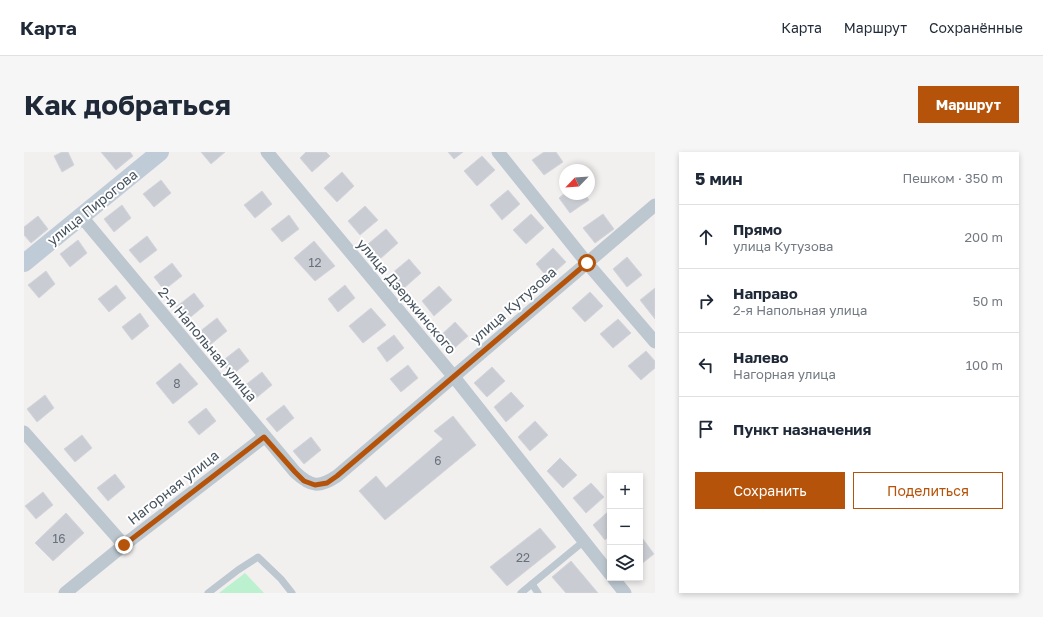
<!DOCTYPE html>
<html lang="ru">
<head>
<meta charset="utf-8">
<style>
  :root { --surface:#fff; --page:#f6f6f7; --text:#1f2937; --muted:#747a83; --line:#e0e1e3; --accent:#b45309 }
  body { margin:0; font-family:"Golos Text",sans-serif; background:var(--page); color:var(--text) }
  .controls { position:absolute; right:12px; bottom:12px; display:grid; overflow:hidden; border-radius:0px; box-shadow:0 2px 6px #0003 }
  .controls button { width:36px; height:36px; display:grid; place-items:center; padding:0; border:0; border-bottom:1px solid var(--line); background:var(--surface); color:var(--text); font:20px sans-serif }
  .compass { position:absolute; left:535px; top:12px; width:36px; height:36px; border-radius:50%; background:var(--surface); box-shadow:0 2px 6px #0003; rotate:245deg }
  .stop { position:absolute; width:12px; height:12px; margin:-9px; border:3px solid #b45309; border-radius:50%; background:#fff }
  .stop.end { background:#b45309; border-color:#fff; box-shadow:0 1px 4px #0008 }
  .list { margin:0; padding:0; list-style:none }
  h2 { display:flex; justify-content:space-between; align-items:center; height:52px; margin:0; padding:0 16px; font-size:17px }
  h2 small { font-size:13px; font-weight:400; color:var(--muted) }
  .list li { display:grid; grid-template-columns:26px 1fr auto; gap:12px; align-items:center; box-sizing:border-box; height:64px; padding:0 16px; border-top:1px solid var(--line) }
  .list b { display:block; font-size:15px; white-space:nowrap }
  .list p { margin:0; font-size:13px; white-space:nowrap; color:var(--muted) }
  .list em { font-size:13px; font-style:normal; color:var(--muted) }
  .actions { display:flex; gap:8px; padding:12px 16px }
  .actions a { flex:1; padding:9px 0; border:1px solid var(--accent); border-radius:0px; text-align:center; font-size:14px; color:var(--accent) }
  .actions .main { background:var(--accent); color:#fff }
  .icon { flex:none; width:22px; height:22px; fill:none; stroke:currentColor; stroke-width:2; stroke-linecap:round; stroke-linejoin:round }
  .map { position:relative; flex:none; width:631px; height:441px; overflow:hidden; border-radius:0px }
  header { display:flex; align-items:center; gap:24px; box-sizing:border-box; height:56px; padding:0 20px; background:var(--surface); border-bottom:1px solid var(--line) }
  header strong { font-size:19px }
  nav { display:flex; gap:22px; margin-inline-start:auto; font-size:14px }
  .intro { display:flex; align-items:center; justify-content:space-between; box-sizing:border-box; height:96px; padding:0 24px }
  h1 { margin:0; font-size:28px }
  .button { padding:10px 18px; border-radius:0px; background:var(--accent); color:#fff; font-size:14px; font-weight:700 }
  main { display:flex; gap:24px; padding:0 24px }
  aside { flex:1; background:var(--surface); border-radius:0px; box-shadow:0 2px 6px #0003 }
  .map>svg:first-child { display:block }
</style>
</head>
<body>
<header>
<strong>Карта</strong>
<nav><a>Карта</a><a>Маршрут</a><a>Сохранённые</a></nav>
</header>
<div class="intro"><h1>Как добраться</h1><a class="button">Маршрут</a></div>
<main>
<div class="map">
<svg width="631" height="441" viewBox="0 0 631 441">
  <rect width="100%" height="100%" fill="#f2efef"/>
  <polygon fill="#bcf1d0" points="221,421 240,441 195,441"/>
  <g fill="#c9ccd2" stroke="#d3d5db">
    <polygon points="38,0 44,0 50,13 38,20 30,4"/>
    <polygon points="77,0 106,0 109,4 92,18"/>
    <polygon points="177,0 201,0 187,12"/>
    <polygon points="282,0 302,0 306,4 288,20 276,6"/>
    <polygon points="424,0 439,0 430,7"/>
    <polygon points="520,0 532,0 539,10 520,23 508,8"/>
    <polygon points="458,4 471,18 453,34 440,19"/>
    <polygon points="318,20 330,34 313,50 300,36"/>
    <polygon points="137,28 147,41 130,55 119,42"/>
    <polygon points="484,38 496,52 478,68 466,53"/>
    <polygon points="238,39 248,52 231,66 220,53"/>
    <polygon points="541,41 561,42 565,48 546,61 535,46"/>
    <polygon points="98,53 107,66 90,80 80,67"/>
    <polygon points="341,54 354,68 336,83 324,69"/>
    <polygon points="507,62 520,76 502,92 489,78"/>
    <polygon points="579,62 590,77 571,91 559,76"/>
    <polygon points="265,63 275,77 258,90 247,77"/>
    <polygon points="14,64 24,77 7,91 0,83 0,75"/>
    <polygon points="362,77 374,91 356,107 344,92"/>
    <polygon points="123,84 133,98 116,111 105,98"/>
    <polygon points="54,88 63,101 46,115 36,102"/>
    <polygon points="290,89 311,114 291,129 270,106"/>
    <polygon points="529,96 542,110 524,126 512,112"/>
    <polygon points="603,105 618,123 603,135 589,117"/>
    <polygon points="385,107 397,121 379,137 367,122"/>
    <polygon points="148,111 158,124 140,138 130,125"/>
    <polygon points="22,119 31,132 15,146 4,133"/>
    <polygon points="92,133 102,146 85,160 74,147"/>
    <polygon points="321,133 331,146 314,160 304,147"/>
    <polygon points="415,134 428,148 410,164 398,149"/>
    <polygon points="631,136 631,167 616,148"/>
    <polygon points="566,140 579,154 561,170 548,156"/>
    <polygon points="170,141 180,154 163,168 152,155"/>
    <polygon points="347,156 362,173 339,191 325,174"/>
    <polygon points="116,161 125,174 108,188 98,175"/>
    <polygon points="193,166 203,179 186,193 175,180"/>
    <polygon points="594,167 607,181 589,196 576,182"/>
    <polygon points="431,170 444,184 426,200 414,186"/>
    <polygon points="370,183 380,196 363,210 353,196"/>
    <polygon points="215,196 225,209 208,223 197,210"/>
    <polygon points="622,199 631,209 631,216 617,228 604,214"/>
    <polygon points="156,211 174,232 149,252 132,231"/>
    <polygon points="384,213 394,226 377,240 366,227"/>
    <polygon points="468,215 481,229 463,245 450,231"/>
    <polygon points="238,220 248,233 231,247 220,234"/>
    <polygon points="487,240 500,254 482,270 470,255"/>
    <polygon points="21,243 30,256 13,270 3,257"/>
    <polygon points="260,253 270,266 253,280 242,267"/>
    <polygon points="182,256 192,269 175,283 164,270"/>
    <polygon points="429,264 452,293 361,368 335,339 352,324 362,336 419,287 410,279"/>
    <polygon points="511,269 524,283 506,299 494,285"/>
    <polygon points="58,283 68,296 51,310 40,297"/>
    <polygon points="287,285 297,298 280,312 269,299"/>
    <polygon points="536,306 553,323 539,336 523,319"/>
    <polygon points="91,322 101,335 84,349 73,336"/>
    <polygon points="567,331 580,345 562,361 549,346"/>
    <polygon points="19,340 29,353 12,367 1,354"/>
    <polygon points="586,358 586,383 581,388 569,373"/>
    <polygon points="42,361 60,381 29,409 11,391"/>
    <polygon points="516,376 532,395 483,434 466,415"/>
    <polygon points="616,383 630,402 616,413"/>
    <polygon points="547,409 574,441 542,441 528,425"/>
  </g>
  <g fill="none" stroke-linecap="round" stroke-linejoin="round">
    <g stroke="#bcc7cf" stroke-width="7">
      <polyline points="508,432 514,441"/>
      <polyline points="184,441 214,418 234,405 257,427 268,441"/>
      <polyline points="497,441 560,389"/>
    </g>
    <g stroke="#bcc7cf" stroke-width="13">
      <polyline points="243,0 430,225 586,422"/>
      <polyline points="474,0 563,111 631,190"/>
      <path d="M 57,64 L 271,320 C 287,335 295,336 313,324 L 631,53"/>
      <polyline points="0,280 100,393"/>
      <polyline points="589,426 601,441"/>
      <polyline points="41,441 100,393 240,285"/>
    </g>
    <polyline stroke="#bfcbd7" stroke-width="18" points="0,111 136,0"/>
  </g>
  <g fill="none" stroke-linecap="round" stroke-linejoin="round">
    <polyline stroke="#b45309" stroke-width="5" points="100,393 240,285 271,320 280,329 291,333 303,331 313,324 563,111"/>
  </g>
  <g text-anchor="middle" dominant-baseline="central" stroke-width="4" stroke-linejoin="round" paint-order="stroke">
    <g font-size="12" fill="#67717b">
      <text x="291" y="110">12</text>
      <text x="153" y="231">8</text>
      <text x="414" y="308">6</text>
      <text x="35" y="386">16</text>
      <text x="499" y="405">22</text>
    </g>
    <g font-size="14" fill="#46535e" stroke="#fff">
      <text transform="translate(68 55) rotate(-39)">улица Пирогова</text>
      <text transform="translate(383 144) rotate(50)">улица Дзержинского</text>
      <text transform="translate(489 153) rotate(-41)">улица Кутузова</text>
      <text transform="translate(184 192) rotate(50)">2-я Напольная улица</text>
      <text transform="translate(149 335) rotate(-38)">Нагорная улица</text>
    </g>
  </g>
</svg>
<div class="controls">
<button>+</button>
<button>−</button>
<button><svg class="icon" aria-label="layers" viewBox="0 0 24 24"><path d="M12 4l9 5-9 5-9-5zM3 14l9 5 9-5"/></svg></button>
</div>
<svg class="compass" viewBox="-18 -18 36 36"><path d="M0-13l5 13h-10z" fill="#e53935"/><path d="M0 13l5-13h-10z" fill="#747a83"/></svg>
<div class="stop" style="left:563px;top:111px"></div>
<div class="stop end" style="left:100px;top:393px"></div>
</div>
<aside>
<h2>5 мин<small>Пешком · 350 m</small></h2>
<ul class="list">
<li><svg class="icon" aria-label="ahead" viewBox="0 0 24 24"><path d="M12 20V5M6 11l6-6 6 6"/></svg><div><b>Прямо</b><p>улица Кутузова</p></div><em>200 m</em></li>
<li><svg class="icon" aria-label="right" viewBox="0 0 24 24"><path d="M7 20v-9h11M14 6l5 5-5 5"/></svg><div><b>Направо</b><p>2-я Напольная улица</p></div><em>50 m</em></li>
<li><svg class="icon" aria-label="left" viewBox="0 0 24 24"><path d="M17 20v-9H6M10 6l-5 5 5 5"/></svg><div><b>Налево</b><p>Нагорная улица</p></div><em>100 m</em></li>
<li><svg class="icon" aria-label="arrive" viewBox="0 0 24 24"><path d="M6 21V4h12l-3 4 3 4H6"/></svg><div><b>Пункт назначения</b></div></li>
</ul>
<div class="actions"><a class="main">Сохранить</a><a>Поделиться</a></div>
</aside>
</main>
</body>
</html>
